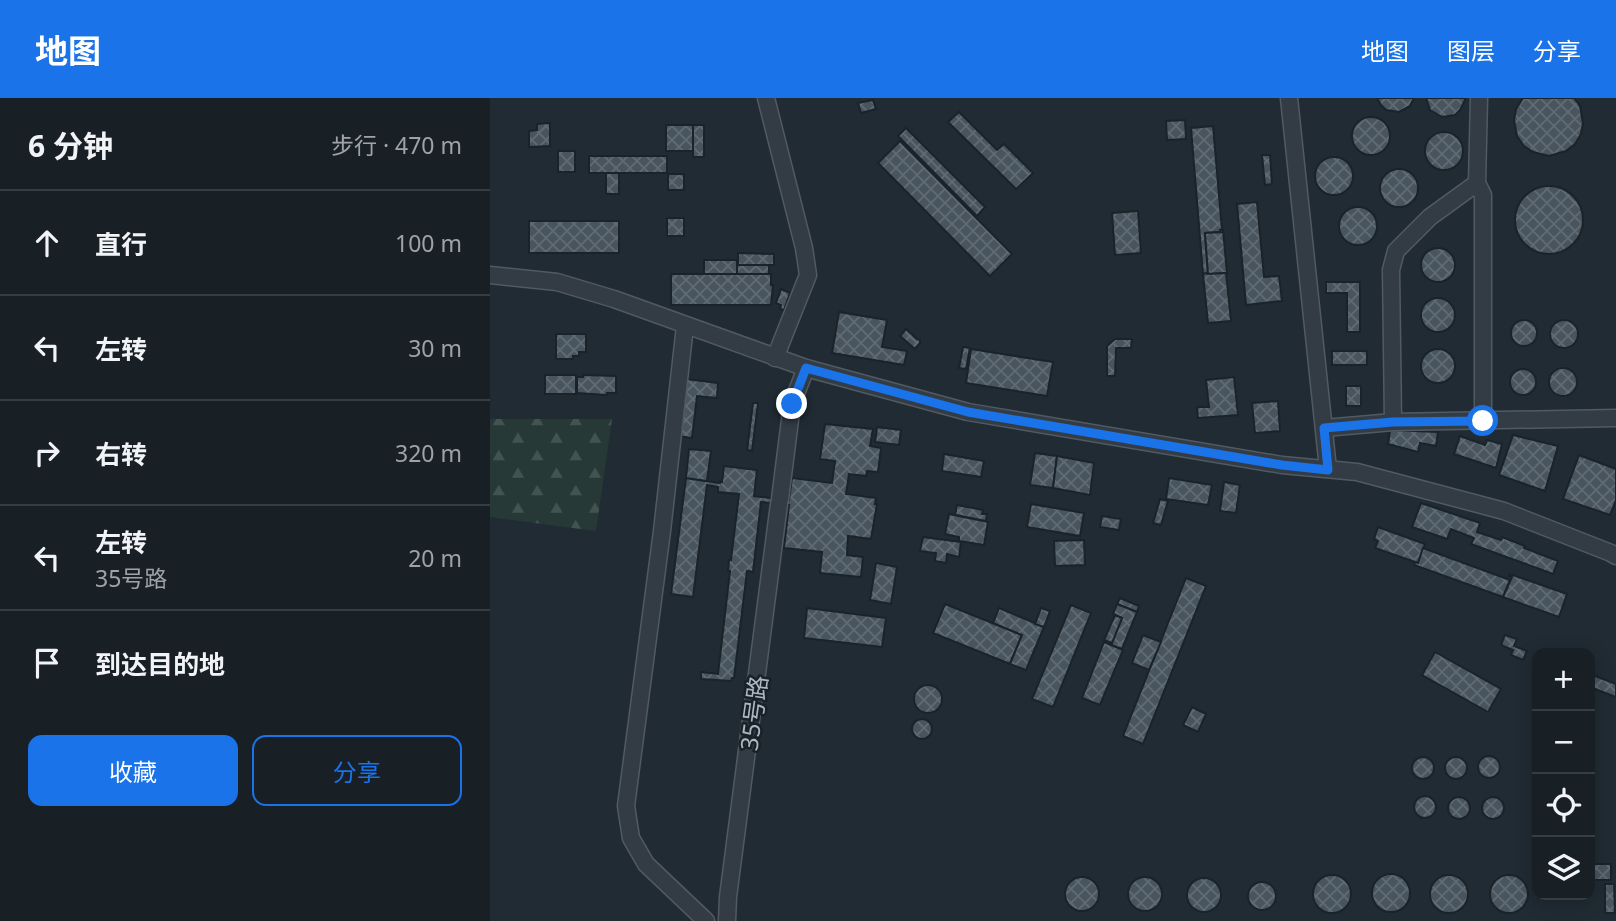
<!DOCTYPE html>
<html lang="zh">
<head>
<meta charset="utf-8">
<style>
  :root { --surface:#182026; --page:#21282e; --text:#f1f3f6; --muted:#9fa3a7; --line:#363e43; --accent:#1a73e8 }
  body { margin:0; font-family:"Noto Sans","Noto Sans SC",sans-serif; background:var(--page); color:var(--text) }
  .controls { position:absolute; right:21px; bottom:21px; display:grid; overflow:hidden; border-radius:14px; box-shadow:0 4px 18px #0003 }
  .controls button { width:63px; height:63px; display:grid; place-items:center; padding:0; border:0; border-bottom:2px solid var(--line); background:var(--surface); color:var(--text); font:35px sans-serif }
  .stop { position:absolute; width:21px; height:21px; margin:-16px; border:5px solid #1a73e8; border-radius:50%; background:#fff }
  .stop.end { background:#1a73e8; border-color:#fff; box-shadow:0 2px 7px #0008 }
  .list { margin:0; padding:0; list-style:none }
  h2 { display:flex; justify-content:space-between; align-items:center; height:91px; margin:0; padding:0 28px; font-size:30px }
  h2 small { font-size:23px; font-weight:400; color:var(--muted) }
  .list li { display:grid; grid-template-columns:46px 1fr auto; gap:21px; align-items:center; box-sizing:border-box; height:105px; padding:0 28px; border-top:2px solid var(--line) }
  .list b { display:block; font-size:26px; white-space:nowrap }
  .list p { margin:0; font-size:23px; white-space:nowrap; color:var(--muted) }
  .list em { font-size:23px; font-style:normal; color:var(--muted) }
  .actions { display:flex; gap:14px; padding:21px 28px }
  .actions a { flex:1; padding:16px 0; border:2px solid var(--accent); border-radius:14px; text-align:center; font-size:24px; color:var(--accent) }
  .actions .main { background:var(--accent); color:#fff }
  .icon { flex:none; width:38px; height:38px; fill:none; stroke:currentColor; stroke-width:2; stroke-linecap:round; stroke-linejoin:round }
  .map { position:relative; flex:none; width:1126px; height:823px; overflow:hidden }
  header { display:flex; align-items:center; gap:42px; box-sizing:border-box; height:98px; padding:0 35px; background:var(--accent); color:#fff }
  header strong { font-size:33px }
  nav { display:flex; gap:38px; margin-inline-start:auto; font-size:24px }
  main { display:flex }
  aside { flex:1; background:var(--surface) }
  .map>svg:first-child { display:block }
</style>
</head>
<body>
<header>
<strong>地图</strong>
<nav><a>地图</a><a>图层</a><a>分享</a></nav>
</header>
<main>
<aside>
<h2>6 分钟<small>步行 · 470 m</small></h2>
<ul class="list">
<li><svg class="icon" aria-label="ahead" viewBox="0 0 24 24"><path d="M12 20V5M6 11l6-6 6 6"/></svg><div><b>直行</b></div><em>100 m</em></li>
<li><svg class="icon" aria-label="left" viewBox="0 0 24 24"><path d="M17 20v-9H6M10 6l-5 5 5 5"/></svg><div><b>左转</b></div><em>30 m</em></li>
<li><svg class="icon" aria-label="right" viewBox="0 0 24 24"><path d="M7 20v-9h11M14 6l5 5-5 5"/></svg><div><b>右转</b></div><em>320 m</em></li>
<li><svg class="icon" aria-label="left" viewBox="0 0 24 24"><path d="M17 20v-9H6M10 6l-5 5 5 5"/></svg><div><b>左转</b><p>35号路</p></div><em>20 m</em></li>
<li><svg class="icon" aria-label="arrive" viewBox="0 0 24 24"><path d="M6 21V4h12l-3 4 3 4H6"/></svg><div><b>到达目的地</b></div></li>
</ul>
<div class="actions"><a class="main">收藏</a><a>分享</a></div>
</aside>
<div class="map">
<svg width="1126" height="823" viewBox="0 0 1126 823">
  <defs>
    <pattern id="forest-firs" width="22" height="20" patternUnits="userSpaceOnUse" patternTransform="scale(1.75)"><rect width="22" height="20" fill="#263936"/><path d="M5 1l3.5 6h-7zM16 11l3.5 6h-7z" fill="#435351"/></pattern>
    <pattern id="building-cross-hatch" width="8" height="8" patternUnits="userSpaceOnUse" patternTransform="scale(1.75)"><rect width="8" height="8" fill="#48555f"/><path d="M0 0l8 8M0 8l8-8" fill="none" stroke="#606b74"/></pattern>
  </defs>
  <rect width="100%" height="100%" fill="#202b33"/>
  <polygon fill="url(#forest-firs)" points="0,321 122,321 106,433 0,419"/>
  <g fill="url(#building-cross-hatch)" stroke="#1b232a" stroke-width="2">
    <polygon points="887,0 924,0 920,8 909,14 896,12 891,7"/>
    <polygon points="936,0 975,0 975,2 970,12 965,17 952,19 940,12"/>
    <polygon points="1033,0 1084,0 1090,8 1093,25 1091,36 1085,46 1076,53 1059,58 1043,54 1034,48 1027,38 1024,22 1026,11"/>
    <polygon points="383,2 386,11 371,15 368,5"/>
    <polygon points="469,14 507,52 514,46 543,75 526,91 458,24"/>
    <circle cx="881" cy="38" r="19"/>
    <polygon points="695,22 696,41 677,42 676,23"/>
    <polygon points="60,25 60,48 39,49 39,33 47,32 47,26"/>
    <rect x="176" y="27" width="27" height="26"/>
    <rect x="203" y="27" width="11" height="32"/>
    <polygon points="723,28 732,132 731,134 715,135 718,175 713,176 701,30"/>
    <polygon points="416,30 495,109 487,118 408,38"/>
    <circle cx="954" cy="53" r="19"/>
    <polygon points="410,43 522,156 500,178 388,65"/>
    <rect x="68" y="53" width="17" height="21"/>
    <polygon points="772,57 780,57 782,86 775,87"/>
    <rect x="99" y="58" width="78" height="17"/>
    <circle cx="844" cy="78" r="19"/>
    <circle cx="909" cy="90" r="19"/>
    <rect x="116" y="75" width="13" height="21"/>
    <rect x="178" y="76" width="16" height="16"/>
    <circle cx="1059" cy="122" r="34"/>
    <polygon points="767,104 774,179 789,178 792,203 756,207 747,106"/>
    <circle cx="868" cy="128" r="19"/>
    <polygon points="648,113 651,155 625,157 622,115"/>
    <rect x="177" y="120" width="17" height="18"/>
    <rect x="39" y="123" width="90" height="32"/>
    <polygon points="730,132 733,132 737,175 718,176 715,135 731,134"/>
    <circle cx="948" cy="167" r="17"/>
    <polygon points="248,155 284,156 284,167 248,167"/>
    <rect x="214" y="162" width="33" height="14"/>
    <rect x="247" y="167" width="32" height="9"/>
    <polygon points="718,175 718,176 736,175 741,223 718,225 713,176"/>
    <polygon points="181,176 281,176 281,187 283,187 281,207 181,207"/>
    <polygon points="836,184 870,184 870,234 857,234 857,195 836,195"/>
    <polygon points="291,191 300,195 294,212 290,211 291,207 286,205"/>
    <circle cx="948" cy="217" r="17"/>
    <polygon points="349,214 397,222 392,249 417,253 414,267 342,255"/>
    <circle cx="1034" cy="235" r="13"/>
    <circle cx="1074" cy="236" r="14"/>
    <polygon points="416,231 427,241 430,242 430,245 425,251 410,238"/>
    <polygon points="66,236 96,236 96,254 89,254 89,258 83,258 83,261 66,261"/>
    <polygon points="625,241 642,241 641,250 626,250 625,278 617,278 617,248"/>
    <polygon points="473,249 480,250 476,271 469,270"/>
    <circle cx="948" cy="268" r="17"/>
    <polygon points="481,251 563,264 557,298 476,285"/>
    <rect x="842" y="253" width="35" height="14"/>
    <circle cx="1073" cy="284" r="14"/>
    <circle cx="1033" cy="284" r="13"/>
    <rect x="55" y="277" width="31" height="19"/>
    <polygon points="93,277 126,278 126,295 117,295 117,297 87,295 87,279 93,279"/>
    <polygon points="744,279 748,317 708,320 707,309 719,309 716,282"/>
    <polygon points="196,281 228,285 227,300 207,298 202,340 189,338"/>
    <rect x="856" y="288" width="15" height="20"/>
    <polygon points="788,303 790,333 765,335 762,305"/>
    <polygon points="263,305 268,305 262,353 257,352"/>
    <polygon points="335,326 383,331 380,348 391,350 388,374 377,373 376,378 359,376 356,396 386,400 385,406 387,406 381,441 358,438 357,457 373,459 371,479 330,475 332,454 294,450 299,407 271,404 263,474 257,473 244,580 242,580 241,583 211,581 211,574 228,576 240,473 238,473 239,462 241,462 249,396 228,394 228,389 217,387 203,499 181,496 196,380 230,385 230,383 232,384 234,368 267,372 264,398 299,402 302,380 342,385 345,363 330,361"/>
    <polygon points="387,329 411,332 409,347 385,344"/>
    <polygon points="900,332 948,334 946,348 930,345 928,354 898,346"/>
    <polygon points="1023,337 1068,348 1055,393 1009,377"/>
    <polygon points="970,338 995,347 997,342 1012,346 1006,370 964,356"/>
    <polygon points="199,351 221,353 217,383 196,380"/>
    <polygon points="545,355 567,358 563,390 540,387"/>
    <polygon points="454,356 494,363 491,379 452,373"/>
    <polygon points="1089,357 1126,371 1126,402 1120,417 1073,401"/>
    <polygon points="567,358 604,365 600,397 563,390"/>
    <polygon points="679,380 722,387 718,407 676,401"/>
    <polygon points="734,384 750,387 746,415 730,413"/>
    <polygon points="670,401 678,403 671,427 663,425"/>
    <polygon points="931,405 990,425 987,434 1011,442 1012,439 1035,448 1034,450 1068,463 1063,476 981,446 984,440 961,431 957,441 922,429"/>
    <polygon points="541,406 594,415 590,438 537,429"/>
    <polygon points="467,407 493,412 492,416 497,416 496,423 465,417"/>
    <polygon points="459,416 498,424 494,447 469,443 469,439 455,436"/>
    <polygon points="612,418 631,421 629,432 610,429"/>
    <polygon points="888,429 935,446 928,465 885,450 888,443 884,441"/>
    <polygon points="433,439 471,444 469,459 457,456 456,465 445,463 446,455 430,453"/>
    <polygon points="594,442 595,467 565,468 564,443"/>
    <polygon points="933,450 1020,482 1013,499 924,467 925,464 928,465"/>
    <polygon points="386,465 407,469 401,506 380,502"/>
    <polygon points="1020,476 1077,496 1069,519 1013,499 1022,479 1019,478"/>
    <polygon points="696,480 716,488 653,646 633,638"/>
    <polygon points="630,500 649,508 647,514 627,506"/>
    <polygon points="455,506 532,537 520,566 443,535"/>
    <polygon points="627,506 647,514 632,551 621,547 632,520 623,516"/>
    <polygon points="581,507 601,515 563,609 542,601"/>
    <polygon points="317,510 396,520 392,549 314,540"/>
    <polygon points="509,510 554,529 536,572 520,566 532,537 503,525"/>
    <polygon points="551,510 560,513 554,529 545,526"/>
    <polygon points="625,517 632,520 622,545 614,542"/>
    <polygon points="653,537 671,544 659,572 642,565"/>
    <polygon points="1015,537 1027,541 1024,548 1037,553 1033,562 1021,557 1023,552 1011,547"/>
    <polygon points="614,544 633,552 610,607 592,600"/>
    <polygon points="945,554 1011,591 998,614 932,577"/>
    <polygon points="1100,576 1126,586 1126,599 1100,589"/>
    <circle cx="438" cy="601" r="14"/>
    <polygon points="702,609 716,616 708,634 693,627"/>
    <circle cx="432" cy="631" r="10"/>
    <circle cx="999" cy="669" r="11"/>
    <circle cx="966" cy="670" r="11"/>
    <circle cx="933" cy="670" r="11"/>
    <circle cx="935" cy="709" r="11"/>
    <circle cx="1003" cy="710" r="11"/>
    <circle cx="969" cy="710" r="11"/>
    <rect x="1100" y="766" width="21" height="16"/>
    <circle cx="901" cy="795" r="19"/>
    <circle cx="1019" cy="796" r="19"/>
    <circle cx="842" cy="796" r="19"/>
    <circle cx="959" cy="796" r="19"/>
    <circle cx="592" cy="796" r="17"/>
    <circle cx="655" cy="796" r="17"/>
    <circle cx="714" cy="797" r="17"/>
    <circle cx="772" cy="798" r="14"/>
    <polygon points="1115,786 1124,786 1125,815 1115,815"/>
  </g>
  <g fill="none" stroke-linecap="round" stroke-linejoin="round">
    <g stroke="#515a62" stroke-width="19">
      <g id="minor">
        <polyline points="276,0 314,150 318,177 285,260"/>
        <polyline points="799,0 838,371"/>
        <polyline points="989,0 987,85 993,97 993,323"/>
        <polyline points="0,177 67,184 124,201 316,270 478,314 792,367 867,374 1014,413 1121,455 1126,458"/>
        <polyline points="195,228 172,433 136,708 141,740 156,766 216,823"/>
        <polyline points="903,324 901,172 906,153 940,119 987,85"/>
        <polyline points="834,330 903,324 1126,320"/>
        <polyline points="290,401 302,306 316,270"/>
        <polyline points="237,823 238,799 289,406"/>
      </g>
    </g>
    <use href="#minor" stroke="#333c44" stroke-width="16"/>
  </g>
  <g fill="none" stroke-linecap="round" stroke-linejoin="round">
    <polyline stroke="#1a73e8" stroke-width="9" points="302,306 316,270 478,314 792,367 838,372 834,330 903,324 993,323"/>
  </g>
  <g text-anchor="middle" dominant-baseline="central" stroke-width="5" stroke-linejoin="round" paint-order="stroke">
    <g font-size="24" fill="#adb7c1" stroke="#192128">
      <text transform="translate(263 615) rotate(-82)">35号路</text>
    </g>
  </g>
</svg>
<div class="controls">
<button>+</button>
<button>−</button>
<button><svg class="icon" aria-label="locate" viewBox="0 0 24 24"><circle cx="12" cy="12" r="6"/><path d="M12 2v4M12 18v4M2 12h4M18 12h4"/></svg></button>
<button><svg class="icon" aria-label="layers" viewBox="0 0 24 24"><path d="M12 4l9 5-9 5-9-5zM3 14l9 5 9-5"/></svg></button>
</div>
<div class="stop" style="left:993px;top:323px"></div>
<div class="stop end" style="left:302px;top:306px"></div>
</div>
</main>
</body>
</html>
